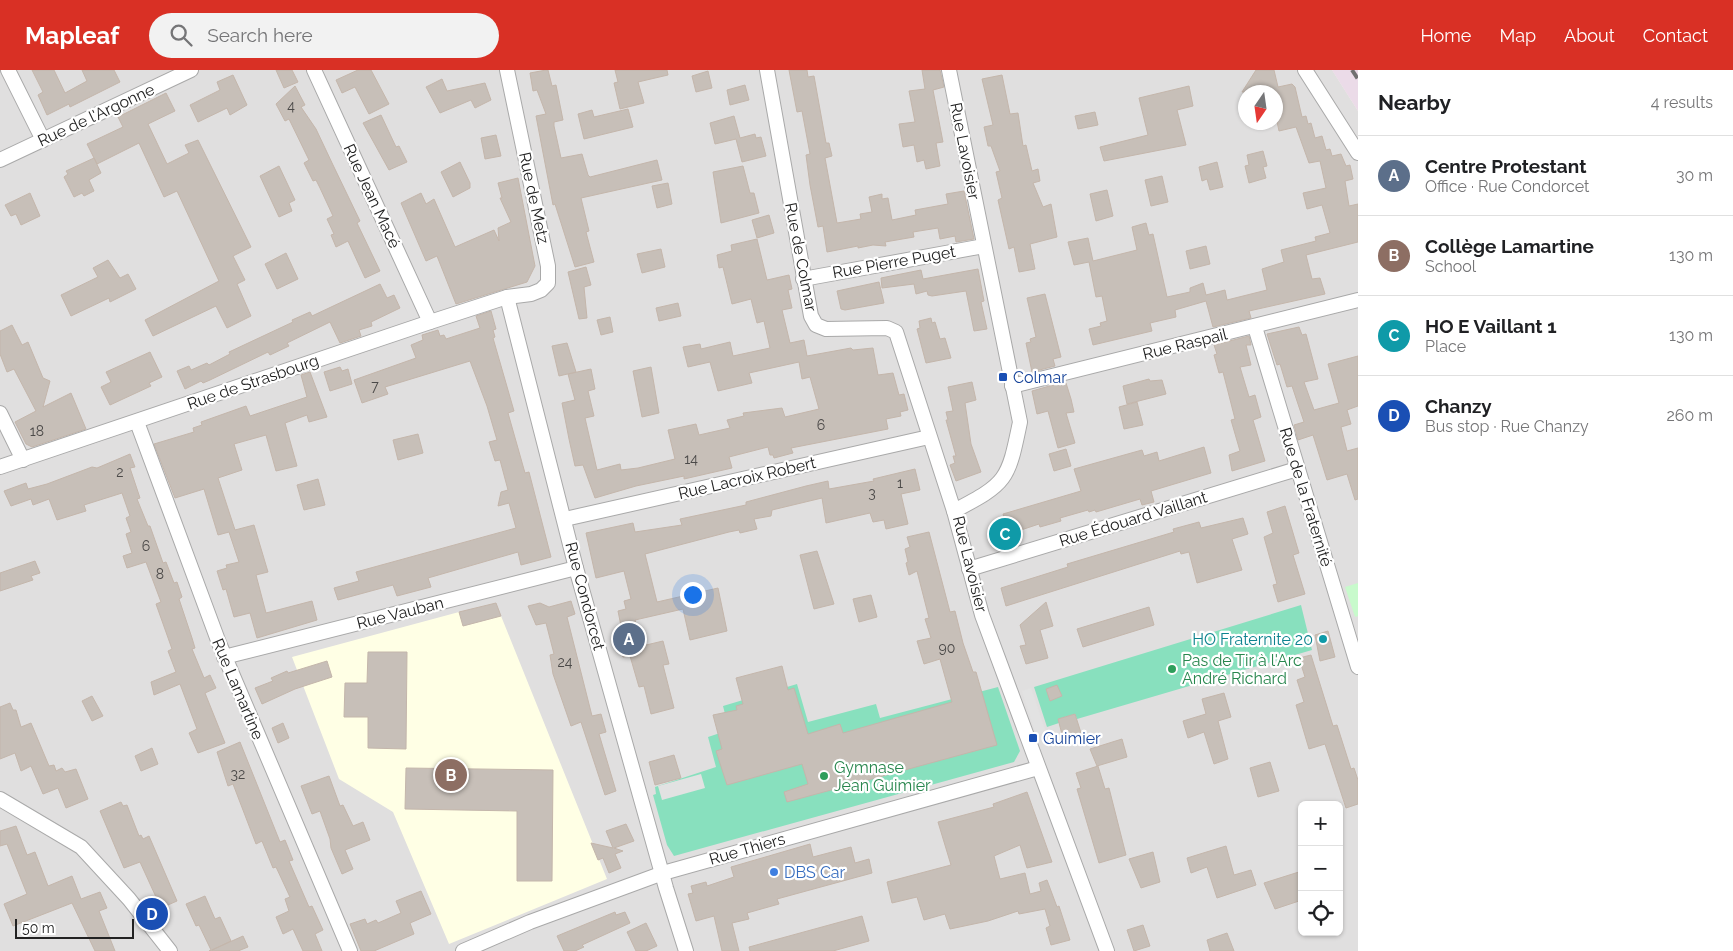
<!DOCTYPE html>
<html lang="en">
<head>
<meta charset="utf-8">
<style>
  :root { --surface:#fff; --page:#f2f2f2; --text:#202124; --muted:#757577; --line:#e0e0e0; --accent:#d93025 }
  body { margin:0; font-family:Raleway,sans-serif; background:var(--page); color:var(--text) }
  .controls { position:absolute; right:15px; bottom:15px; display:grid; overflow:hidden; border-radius:8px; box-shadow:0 1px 4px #0004 }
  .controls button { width:45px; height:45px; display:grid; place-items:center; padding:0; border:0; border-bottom:1px solid var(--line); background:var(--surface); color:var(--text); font:25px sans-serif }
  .compass { position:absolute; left:1238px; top:15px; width:45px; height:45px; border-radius:50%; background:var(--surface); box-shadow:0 1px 4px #0004; rotate:193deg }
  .scale { position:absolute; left:15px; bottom:12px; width:119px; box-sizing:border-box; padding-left:5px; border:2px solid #222; border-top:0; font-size:14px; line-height:18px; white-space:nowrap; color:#222; -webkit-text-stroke:4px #fff; paint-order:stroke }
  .you { position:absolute; left:692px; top:524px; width:18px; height:18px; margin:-12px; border:4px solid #fff; border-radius:50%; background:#1a73e8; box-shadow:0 0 0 8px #1a73e833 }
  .badge { display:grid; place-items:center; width:32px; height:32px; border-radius:50%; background:var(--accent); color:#fff; font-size:16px; font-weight:700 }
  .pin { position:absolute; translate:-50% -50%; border:2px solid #fff; box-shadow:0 1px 5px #0006 }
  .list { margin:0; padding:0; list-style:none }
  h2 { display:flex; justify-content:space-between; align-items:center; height:65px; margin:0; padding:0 20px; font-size:21px }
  h2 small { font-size:16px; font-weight:400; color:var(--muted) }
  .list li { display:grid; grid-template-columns:32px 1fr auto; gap:15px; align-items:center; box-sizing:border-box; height:80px; padding:0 20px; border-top:1px solid var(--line) }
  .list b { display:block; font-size:19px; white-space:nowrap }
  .list p { margin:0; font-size:16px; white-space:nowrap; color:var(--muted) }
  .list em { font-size:16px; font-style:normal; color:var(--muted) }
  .icon { flex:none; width:28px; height:28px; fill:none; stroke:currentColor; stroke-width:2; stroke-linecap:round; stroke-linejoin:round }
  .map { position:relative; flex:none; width:1358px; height:881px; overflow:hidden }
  header { display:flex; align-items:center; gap:30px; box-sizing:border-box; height:70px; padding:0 25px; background:var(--accent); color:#fff }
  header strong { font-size:24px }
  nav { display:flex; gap:28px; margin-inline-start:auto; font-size:18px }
  .search { width:350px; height:45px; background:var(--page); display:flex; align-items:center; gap:12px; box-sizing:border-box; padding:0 18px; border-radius:28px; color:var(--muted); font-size:19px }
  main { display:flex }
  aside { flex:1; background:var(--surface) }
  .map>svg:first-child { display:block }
</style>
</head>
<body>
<header>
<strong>Mapleaf</strong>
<div class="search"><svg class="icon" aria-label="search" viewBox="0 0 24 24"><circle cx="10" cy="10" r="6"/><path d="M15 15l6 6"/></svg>Search here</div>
<nav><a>Home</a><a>Map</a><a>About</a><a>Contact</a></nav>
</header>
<main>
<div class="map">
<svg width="1358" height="881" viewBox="0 0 1358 881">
  <rect width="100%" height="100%" fill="#f2efe9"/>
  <path fill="#e0dfdf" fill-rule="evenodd" d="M 0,0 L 1332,0 L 1358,41 L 1358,881 L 0,881 ZM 1246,22 L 1276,22 L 1276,52 L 1246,52 ZM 1302,735 L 1339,735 L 1339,862 L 1302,862 Z"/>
  <polygon fill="#ebdbe8" points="1332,0 1358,0 1358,41"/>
  <polygon fill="#ffffe5" points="459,542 464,556 501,546 607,809 449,874 393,742 339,709 292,587"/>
  <polygon fill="#c8facc" points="1358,513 1358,546 1355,547 1345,517"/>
  <g fill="#88e0be">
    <polygon points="1301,535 1312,580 1077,649 1075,644 1058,649 1059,653 1047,657 1034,617"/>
    <polygon points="797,614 808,652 876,634 880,648 998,617 1020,681 1014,692 674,786 667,775 653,725 656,724 655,717 716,697 708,667 729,660 723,636"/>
  </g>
  <g fill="#e2e2e2">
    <polygon points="1031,618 1046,662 1036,665 1022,621"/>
    <polygon points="701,704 705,718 662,730 658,716"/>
  </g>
  <g fill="#c7bfb8" stroke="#c4b6ab">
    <polygon points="32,0 54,0 65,23 87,11 82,0 114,0 120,12 70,37 69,34 47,45 38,25 43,22"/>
    <polygon points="276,0 292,0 298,12 284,18"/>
    <polygon points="358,0 371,0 389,34 369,44 355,17 342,23 336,10"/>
    <polygon points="546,0 548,0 552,16 556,15 563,50 554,52 554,56 561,88 582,84 588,105 590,107 657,90 662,110 581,128 589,161 586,162 594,192 575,197 555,134 553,135 536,46 546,44 537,20 533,21 530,3"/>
    <polygon points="615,0 667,0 668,5 638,12 644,33 620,39 614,13 618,12"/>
    <polygon points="789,0 807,0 808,7 814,6 826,73 829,73 832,86 825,88 837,153 861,149 860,144 872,142 869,127 882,124 882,129 888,128 892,150 916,145 915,140 948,134 946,124 964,121 974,169 956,172 955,166 940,169 938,158 913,162 914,167 885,172 886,176 873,175 858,178 858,176 827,182 823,156 818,157 810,115 806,85 810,84 802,41 797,42"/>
    <polygon points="922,0 940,0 944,17 933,20 943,72 936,73 940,96 926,99 924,90 917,92 914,75 903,77 899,54 915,52 909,21 925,19"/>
    <polygon points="1256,0 1274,0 1278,17 1292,14 1295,17 1302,47 1306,46 1308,54 1311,53 1315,68 1322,66 1326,80 1330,79 1332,86 1341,84 1346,96 1350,95 1353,109 1345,111 1349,136 1358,134 1358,172 1306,185 1312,209 1320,208 1325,224 1249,241 1251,248 1213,257 1206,231 1175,240 1176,247 1150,253 1152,261 1093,275 1089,259 1101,256 1100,253 1107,251 1102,226 1096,227 1089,192 1074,195 1068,172 1088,168 1093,191 1137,180 1132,157 1146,153 1149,165 1153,164 1167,227 1190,222 1190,218 1203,213 1206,225 1225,220 1227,230 1267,220 1262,199 1284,192 1281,180 1316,171 1315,167 1330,163 1322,135 1307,139 1303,123 1326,118 1320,91 1309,93 1296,57 1279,61 1276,47 1276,22 1242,22"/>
    <polygon points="708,1 712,18 696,22 692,6"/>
    <polygon points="233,5 247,35 230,45 227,38 198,52 190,35 220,20 217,12"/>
    <polygon points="1002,5 1010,44 1018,43 1023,76 1026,75 1032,101 1038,99 1040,111 1033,113 1043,137 1051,134 1057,167 1030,174 1035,199 1019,202 1014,177 1009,179 998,130 1002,128 996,102 1000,101 991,76 988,76 984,57 993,55 982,9"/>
    <polygon points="442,9 447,21 485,13 491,30 475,38 471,30 440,43 426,17"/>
    <polygon points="745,15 749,30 730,35 727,20"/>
    <polygon points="295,16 305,35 301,37 316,59 333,95 360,151 357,153 380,201 365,208 348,171 336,177 331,165 334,164 327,149 333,146 320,118 316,110 313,111 304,93 309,90 289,49 285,51 276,34"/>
    <polygon points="1189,16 1193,36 1177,40 1186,75 1104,91 1100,77 1148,65 1139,28"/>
    <polygon points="166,23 175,41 148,54 167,94 189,83 185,75 198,70 251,177 233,186 245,210 237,214 251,246 227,258 216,236 153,266 145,250 219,211 177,121 164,127 139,73 97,94 87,74 123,57 118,47"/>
    <polygon points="628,39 633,57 584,69 578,44 592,40 594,47"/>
    <polygon points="1095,42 1098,55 1078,59 1075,46"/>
    <polygon points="381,45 396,77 399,76 407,92 389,100 363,53"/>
    <polygon points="734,46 740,68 755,64 756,68 761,67 766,86 742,92 736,69 715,74 710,53"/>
    <polygon points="496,65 501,86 485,89 481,68"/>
    <polygon points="1263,81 1267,96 1263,97 1266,108 1249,113 1245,96 1249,95 1247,85"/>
    <polygon points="94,88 101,103 89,110 94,121 84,126 82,123 74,127 64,107 68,104 66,101"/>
    <polygon points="460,92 470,113 470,118 453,127 441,102"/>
    <polygon points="1217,92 1223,117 1210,120 1207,109 1202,111 1199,97"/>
    <polygon points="279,96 295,130 289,133 292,141 279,147 260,106"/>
    <polygon points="743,96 750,123 754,123 759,143 721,153 713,102"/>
    <polygon points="1162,106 1168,132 1151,136 1145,110"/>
    <polygon points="518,108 535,196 527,212 456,234 437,186 426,191 401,133 421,123 426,134 434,129 455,177 494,160 499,171 498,158 511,152 500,128 502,128 498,113"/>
    <polygon points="668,113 672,134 657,138 652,116"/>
    <polygon points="1107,120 1113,146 1096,151 1090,124"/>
    <polygon points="30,123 40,146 21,155 16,144 11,146 5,135"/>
    <polygon points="769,145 774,163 757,168 752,150"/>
    <polygon points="757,169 767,210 789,205 792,219 788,220 792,238 782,240 790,273 804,270 807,286 851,278 853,280 873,278 878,305 893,303 899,325 904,324 908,340 900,342 901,346 886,349 888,359 791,378 793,383 774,388 773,385 770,385 768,377 729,387 732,398 684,409 684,406 636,416 595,428 583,395 575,396 569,369 562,333 575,330 568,304 591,299 595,319 588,321 594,346 585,348 597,400 620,394 621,400 638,398 675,389 668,360 696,354 699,365 730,358 727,350 744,346 743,343 782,338 785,347 819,339 810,307 802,309 799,292 749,303 752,313 718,321 710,292 688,297 683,277 700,274 701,279 730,272 733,286 770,278 764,251 757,253 751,229 732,234 723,197 719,198 717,185 732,181 731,175"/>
    <polygon points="1206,176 1210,194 1190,199 1186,181"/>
    <polygon points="661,179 665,197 642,203 637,184"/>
    <polygon points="286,183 298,209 277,219 265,194"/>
    <polygon points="108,190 120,208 128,204 136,219 110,232 109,228 71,246 61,225 98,207 93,198"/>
    <polygon points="586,197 591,215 584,217 587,248 579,249 568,202"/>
    <polygon points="978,199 984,231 981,232 987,259 974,261 966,221 932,226 928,225 927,221 916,224 914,214 882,218 881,208 921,200 923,209"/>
    <polygon points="879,212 884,233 845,240 841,239 837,221"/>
    <polygon points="380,214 387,228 394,225 400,238 371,252 372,256 359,260 361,266 340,273 330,252 287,273 289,276 270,285 268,282 210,310 203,313 201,311 185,319 177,301 189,296 191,300 207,293 209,295 230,284 229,282 293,252 292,250 310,242 312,246"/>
    <polygon points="1045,224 1061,287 1053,289 1055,296 1032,302 1026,273 1031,272 1030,269 1036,267 1027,228"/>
    <polygon points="678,233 681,246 659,251 656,238"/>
    <polygon points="491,241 496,259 493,260 495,267 493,268 514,341 508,343 525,403 529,402 551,487 521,495 518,482 428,508 431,517 397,526 393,515 338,530 334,518 359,511 356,502 516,458 509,433 498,436 501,422 508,420 500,390 495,391 489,372 497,370 487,336 470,291 385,317 388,324 362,333 354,310 416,288 411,275 423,270 422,265 438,260 440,266 444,265 446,269 480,258 476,246"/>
    <polygon points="610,247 613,262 601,265 597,250"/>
    <polygon points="931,248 932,253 935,252 940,269 945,268 951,288 926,293 917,259 920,258 919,251"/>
    <polygon points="12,255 22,275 28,272 43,308 50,311 43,337 71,323 86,359 32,377 26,374 15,352 36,341 14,299 7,302 0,284 0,261"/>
    <polygon points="1299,257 1302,265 1306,264 1318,309 1304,312 1314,340 1339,333 1328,294 1358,286 1358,336 1347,340 1351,354 1341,357 1347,381 1358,378 1358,429 1355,430 1347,404 1327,410 1313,365 1298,370 1294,355 1304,352 1292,316 1287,317 1280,294 1277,295 1267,264"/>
    <polygon points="1249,266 1251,275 1246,275 1251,295 1240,297 1249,327 1255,325 1261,347 1253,350 1265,391 1232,401 1229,385 1240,381 1231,350 1235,349 1223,302 1219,303 1214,285 1217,284 1214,275"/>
    <polygon points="567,273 576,302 559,306 552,276"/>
    <polygon points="150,282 162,307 149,313 151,316 110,335 101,317 111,312 106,302"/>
    <polygon points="340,297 342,301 348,299 352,314 330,321 324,302"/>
    <polygon points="651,297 659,343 642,347 633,301"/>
    <polygon points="310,302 327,347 309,352 307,345 285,353 297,396 276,401 266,365 234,374 242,400 218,408 235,460 254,455 268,502 256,505 266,543 312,531 317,550 257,568 250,543 234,547 226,519 223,520 217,501 227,498 226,495 239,492 229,462 218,465 204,419 175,428 154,374 194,362 193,358 202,355 201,352 246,336 250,346 307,327 301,305"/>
    <polygon points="1149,309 1150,311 1162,310 1166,324 1127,334 1123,316"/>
    <polygon points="972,312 976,330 965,333 971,374 981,402 956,411 950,395 955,393 953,386 956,386 946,350 948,350 946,342 953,341 948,317"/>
    <polygon points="1060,313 1066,313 1071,329 1074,342 1066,343 1075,373 1058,378 1048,341 1037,344 1032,321"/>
    <polygon points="1137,332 1143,355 1124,359 1119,337"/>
    <polygon points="418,364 423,383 398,390 393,370"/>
    <polygon points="1204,377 1211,403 1151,421 1154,432 1142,435 1140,429 1096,442 1095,440 1089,442 1088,440 1060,448 1061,451 1040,457 1039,454 1009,464 1003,444 1081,421 1074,399 1142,380 1144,386 1157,382 1159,391"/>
    <polygon points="1066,379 1071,396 1054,401 1049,384"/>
    <polygon points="130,384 135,397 130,398 140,428 137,429 148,456 150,456 163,493 166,492 174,513 177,512 182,527 179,529 192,568 195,578 192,579 204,608 210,605 216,618 205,623 225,673 198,683 189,663 197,659 180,614 154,625 151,612 176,602 168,581 172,579 156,534 161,532 146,492 127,498 123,486 132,483 126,464 131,462 126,448 130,446 122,423 84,435 86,441 57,450 49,429 33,435 31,429 11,436 4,421 26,413 28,419 47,414 92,397 97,398"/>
    <polygon points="915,399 920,420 901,424 908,454 886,459 884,450 873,452 870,443 826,453 822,428 772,440 771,446 754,449 757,459 740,463 739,460 729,462 645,484 657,532 718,518 727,561 690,570 683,539 635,550 642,576 663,571 669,594 663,595 674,638 651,644 644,616 639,617 630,586 623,587 616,562 622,561 618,541 626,539 624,531 631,529 624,501 596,508 586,463 633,453 635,462 682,455 680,449 746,435 746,432 806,416 828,411 829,419 874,411 873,409"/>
    <polygon points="318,409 325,435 304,440 297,415"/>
    <polygon points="1285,436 1299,483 1293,485 1305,524 1278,532 1273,515 1277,514 1264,467 1273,463 1267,442"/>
    <polygon points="1243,448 1248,464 1232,469 1242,500 1197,513 1189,482 1181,484 1180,481 1006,536 1001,518 1068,497 1067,494 1174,462 1173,459 1199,452 1201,458"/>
    <polygon points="929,462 950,542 955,541 963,573 973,602 976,602 997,675 787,732 784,722 808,714 802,694 727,715 716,681 722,679 713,645 737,640 736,636 743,634 736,608 782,596 788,620 794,618 808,664 840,654 843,663 952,632 940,589 924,594 917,571 931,568 925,549 929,548 917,501 909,505 906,493 908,492 905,479 910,477 907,467"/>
    <polygon points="817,481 834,534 814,539 800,485"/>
    <polygon points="35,491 40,503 31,506 33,510 0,521 0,503"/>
    <polygon points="871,525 877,547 859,552 853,529"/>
    <polygon points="571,531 575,544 567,547 592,646 601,644 606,662 599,664 616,721 605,725 581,652 571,656 553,604 550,585 554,584 546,553 536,555 528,536 540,533 549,537"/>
    <polygon points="1046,532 1053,556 1040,560 1048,588 1026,594 1020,576 1026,575 1020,555"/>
    <polygon points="496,533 501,546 463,556 459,542"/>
    <polygon points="1149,537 1154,555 1083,577 1077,559"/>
    <polygon points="1328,561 1335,587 1320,591 1315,565"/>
    <polygon points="368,582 407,582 406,679 368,678 368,647 344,647 345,613 367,613"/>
    <polygon points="1311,585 1333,656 1337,655 1351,699 1354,698 1358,710 1358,734 1346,738 1325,674 1309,679 1296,635 1304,632 1297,610 1305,607 1299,588"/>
    <polygon points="327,591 332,607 295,619 262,634 255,618 273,611 271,608 287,601 288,603"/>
    <polygon points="1057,615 1062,626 1050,631 1046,619"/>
    <polygon points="1224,623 1231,647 1218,651 1228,689 1214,694 1204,662 1188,668 1183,651 1206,644 1202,629"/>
    <polygon points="92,626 103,646 92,651 82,631"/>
    <polygon points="10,633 13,640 16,640 21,657 31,653 49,696 54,695 56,701 62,698 65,702 76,699 88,729 66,738 58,718 43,724 31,696 21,701 15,683 0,689 0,637"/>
    <polygon points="1075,644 1082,666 1064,672 1058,649"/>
    <polygon points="283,653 289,668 278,673 272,658"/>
    <polygon points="1122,669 1127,687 1097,696 1090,679"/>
    <polygon points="240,672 280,772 285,770 293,790 289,791 309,837 312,836 323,860 315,864 322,881 303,881 293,859 283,864 276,847 289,841 285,829 290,827 276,797 273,798 262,771 256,774 233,714 228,716 217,682"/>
    <polygon points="152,678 158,694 141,701 135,686"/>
    <polygon points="674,685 681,708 655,715 649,692"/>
    <polygon points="1270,692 1279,721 1258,727 1250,698"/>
    <polygon points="1098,696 1105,719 1109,718 1126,785 1099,793 1077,719 1081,718 1076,703"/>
    <polygon points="406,698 553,700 552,811 517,811 517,741 405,739"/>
    <polygon points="329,706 340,736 343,735 353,756 363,752 370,770 345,780 353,799 342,804 331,778 330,769 320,741 312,744 301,716"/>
    <polygon points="1027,722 1052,792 1027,798 1020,775 994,786 1000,809 1025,803 1030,824 1041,821 1039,813 1047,810 1057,837 1059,836 1070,870 1051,875 1046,858 1050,856 1045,839 1019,844 1018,841 988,851 950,859 945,844 924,850 917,827 892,833 887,812 951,795 938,752 994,737 993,734"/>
    <polygon points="121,732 123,736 127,735 139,766 141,765 143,769 149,766 177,831 161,838 140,792 124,798 100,741"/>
    <polygon points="626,754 634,771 614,778 623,781 615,784 621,798 609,803 603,788 598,790 591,773 613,778 606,761"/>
    <polygon points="16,756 27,785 35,782 48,816 72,806 81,829 100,822 107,838 99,841 115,881 95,881 72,833 13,856 4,834 27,824 7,774 0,776 0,761"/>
    <polygon points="810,774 813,787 851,777 855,793 869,789 872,803 777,829 779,834 747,843 749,849 732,853 739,881 722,881 714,846 696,851 688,824 693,823 691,816 706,812 707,816 734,807 731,797"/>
    <polygon points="1226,776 1234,805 1251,800 1256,815 1217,828 1207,797 1191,803 1187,788"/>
    <polygon points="1153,782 1160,812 1141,818 1129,789"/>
    <polygon points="1302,801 1302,830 1275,839 1264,813"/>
    <polygon points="421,821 431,844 410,853 414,864 374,881 361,881 350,854 365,849 367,854 376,850 378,853 401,843 396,831"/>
    <polygon points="205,826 215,849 220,847 231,871 212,880 243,866 248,877 238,881 209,881 211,880 199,855 196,856 186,834"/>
    <polygon points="615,842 616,845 625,842 630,853 582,875 584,877 575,881 564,881 557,866"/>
    <polygon points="862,846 869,871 833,881 750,881 749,877"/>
    <polygon points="646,853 657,876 646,881 636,881 627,862"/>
    <polygon points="1143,855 1150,876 1134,881 1127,860"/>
    <polygon points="1227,863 1234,881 1210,881 1207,870"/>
  </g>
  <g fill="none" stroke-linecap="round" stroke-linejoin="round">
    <g stroke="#a9a9a9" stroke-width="16">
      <g id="minor">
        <polyline points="8,0 43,70"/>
        <polyline points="314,0 430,252"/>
        <polyline points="767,0 811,246 816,255 826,259 887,258 896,262 954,441 982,545 1107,881"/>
        <path d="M 949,0 L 1020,352 C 1008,411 1007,413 954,441"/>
        <polyline points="1305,0 1358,83"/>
        <polyline points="0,90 191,0"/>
        <polyline points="803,209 984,176"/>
        <polyline points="507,227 576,498 666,818 686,881"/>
        <polyline points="1255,257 1358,597"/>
        <polyline points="1012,316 1358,230"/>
        <polyline points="0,343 23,390"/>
        <polyline points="137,352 219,573 350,881"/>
        <polyline points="0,397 430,252 507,227 531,224 541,220 548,213 548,196 507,0"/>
        <polyline points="565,449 929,367"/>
        <polyline points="969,499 1297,399"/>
        <polyline points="224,587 576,498"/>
        <polyline points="0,729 81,777 129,829 170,881"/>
        <polyline points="463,881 530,852 663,803 1038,698"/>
      </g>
    </g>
    <use href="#minor" stroke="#fff" stroke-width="14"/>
    <polyline stroke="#707070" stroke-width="4" stroke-dasharray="10 10" stroke-linecap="butt" points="1352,0 1358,9"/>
  </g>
  <g fill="#1a4fb4" stroke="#fff" stroke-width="2">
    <rect x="998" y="302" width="10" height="10" rx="2.5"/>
    <rect x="1028" y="663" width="10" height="10" rx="2.5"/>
  </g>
  <circle fill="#0f9aa8" stroke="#fff" stroke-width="2" cx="1323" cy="569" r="5"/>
  <g fill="#2e9e5b" stroke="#fff" stroke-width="2">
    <circle cx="1172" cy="599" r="5"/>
    <circle cx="824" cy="706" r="5"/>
  </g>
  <circle fill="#3f7fe0" stroke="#fff" stroke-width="2" cx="774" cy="802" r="5"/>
  <g text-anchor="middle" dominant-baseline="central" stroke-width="4.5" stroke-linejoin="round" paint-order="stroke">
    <g font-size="14" fill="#4b4948">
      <text x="291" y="36">4</text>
      <text x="375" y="316">7</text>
      <text x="821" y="355">6</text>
      <text x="37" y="361">18</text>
      <text x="691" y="389">14</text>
      <text x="120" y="402">2</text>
      <text x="900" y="413">1</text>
      <text x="872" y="423">3</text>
      <text x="146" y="476">6</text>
      <text x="160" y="504">8</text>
      <text x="947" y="578">90</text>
      <text x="565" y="592">24</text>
      <text x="238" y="704">32</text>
    </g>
    <g font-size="16" fill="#222" stroke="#fff">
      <text transform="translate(96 45) rotate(-25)">Rue de l'Argonne</text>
      <text transform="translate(965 81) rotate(79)">Rue Lavoisier</text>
      <text transform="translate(372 126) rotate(65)">Rue Jean Macé</text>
      <text transform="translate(534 128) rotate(78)">Rue de Metz</text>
      <text transform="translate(801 187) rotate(79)">Rue de Colmar</text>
      <text transform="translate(894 192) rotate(-10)">Rue Pierre Puget</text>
      <text transform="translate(1185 274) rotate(-14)">Rue Raspail</text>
      <text transform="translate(253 312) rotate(-19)">Rue de Strasbourg</text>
      <text transform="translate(747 408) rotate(-13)">Rue Lacroix Robert</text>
      <text transform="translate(1306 427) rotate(73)">Rue de la Fraternité</text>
      <text transform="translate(1133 449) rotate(-17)">Rue Édouard Vaillant</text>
      <text transform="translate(970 494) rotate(76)">Rue Lavoisier</text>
      <text transform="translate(585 526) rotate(75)">Rue Condorcet</text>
      <text transform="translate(400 543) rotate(-14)">Rue Vauban</text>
      <text transform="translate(238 619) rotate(67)">Rue Lamartine</text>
      <text transform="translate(747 779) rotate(-16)">Rue Thiers</text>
    </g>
    <g font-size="16" fill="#164399" stroke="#fff" text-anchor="start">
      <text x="1013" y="307">Colmar</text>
      <text x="1043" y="668">Guimier</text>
    </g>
    <g font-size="16" fill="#0d838f" stroke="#fff" text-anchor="end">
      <text x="1313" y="569">HO Fraternite 20</text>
    </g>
    <g font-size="16" fill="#27864d" stroke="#fff" text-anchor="start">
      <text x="1182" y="590">Pas de Tir à l'Arc<tspan x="1182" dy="18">André Richard</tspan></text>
      <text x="834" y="697">Gymnase<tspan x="834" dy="18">Jean Guimier</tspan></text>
    </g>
    <g font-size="16" fill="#366cbe" stroke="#fff" text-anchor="start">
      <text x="784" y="802">DBS Car</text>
    </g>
  </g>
</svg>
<div class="controls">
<button>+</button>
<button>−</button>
<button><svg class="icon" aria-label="locate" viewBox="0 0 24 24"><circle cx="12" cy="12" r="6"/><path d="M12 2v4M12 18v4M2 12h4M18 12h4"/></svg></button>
</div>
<svg class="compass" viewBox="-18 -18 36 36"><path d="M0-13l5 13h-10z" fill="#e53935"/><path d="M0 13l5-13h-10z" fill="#757577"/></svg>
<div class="scale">50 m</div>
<div class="you"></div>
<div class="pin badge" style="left:629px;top:569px;background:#5c6f8a">A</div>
<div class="pin badge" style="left:451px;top:705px;background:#8d6e63">B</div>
<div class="pin badge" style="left:1005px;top:464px;background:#0f9aa8">C</div>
<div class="pin badge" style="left:152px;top:844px;background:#1a4fb4">D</div>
</div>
<aside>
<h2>Nearby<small>4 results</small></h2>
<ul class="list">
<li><span class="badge" style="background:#5c6f8a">A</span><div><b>Centre Protestant</b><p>Office · Rue Condorcet</p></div><em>30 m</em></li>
<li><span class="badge" style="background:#8d6e63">B</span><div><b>Collège Lamartine</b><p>School</p></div><em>130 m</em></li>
<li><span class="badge" style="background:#0f9aa8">C</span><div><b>HO E Vaillant 1</b><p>Place</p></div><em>130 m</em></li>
<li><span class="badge" style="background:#1a4fb4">D</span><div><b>Chanzy</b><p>Bus stop · Rue Chanzy</p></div><em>260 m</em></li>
</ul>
</aside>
</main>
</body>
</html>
